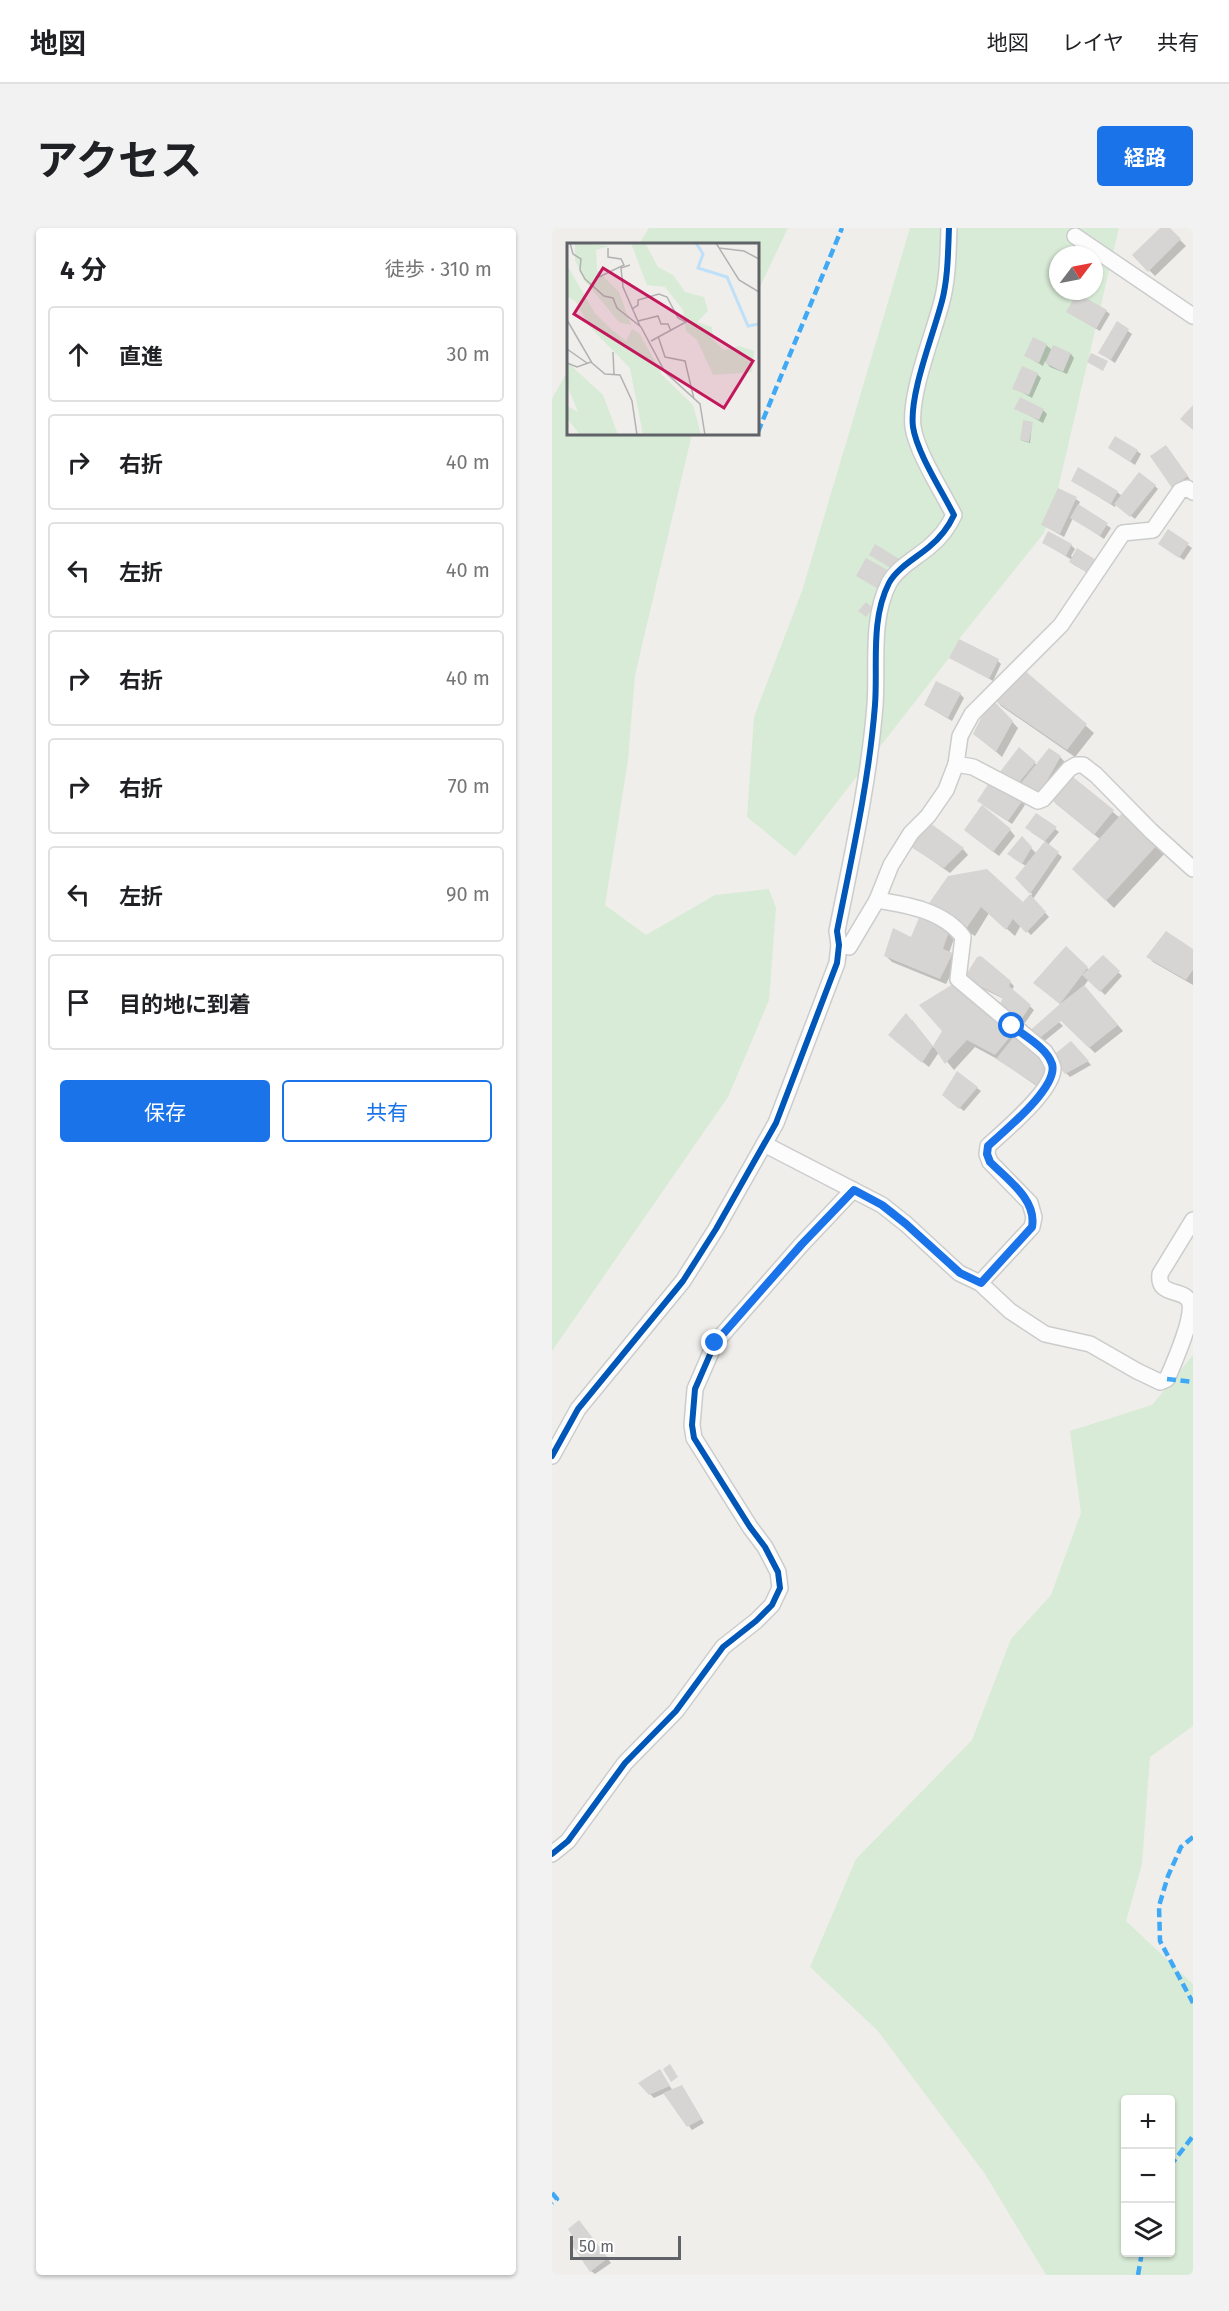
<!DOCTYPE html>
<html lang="ja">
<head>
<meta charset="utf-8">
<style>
  :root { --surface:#fff; --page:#f2f2f2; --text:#202124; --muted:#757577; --line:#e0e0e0; --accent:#1a73e8 }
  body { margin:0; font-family:"Fira Sans","Noto Sans JP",sans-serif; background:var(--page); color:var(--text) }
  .controls { position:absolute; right:18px; bottom:18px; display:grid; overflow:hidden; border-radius:6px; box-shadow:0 2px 4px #0004 }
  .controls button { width:54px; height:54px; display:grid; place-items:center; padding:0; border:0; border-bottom:2px solid var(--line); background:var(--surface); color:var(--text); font:30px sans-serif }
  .compass { position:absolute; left:497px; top:18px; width:54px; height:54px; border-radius:50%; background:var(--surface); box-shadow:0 2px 4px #0004; rotate:58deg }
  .scale { position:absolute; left:18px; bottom:15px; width:111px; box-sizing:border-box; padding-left:6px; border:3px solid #5f6368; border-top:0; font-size:16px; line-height:21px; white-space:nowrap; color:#5f6368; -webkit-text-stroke:4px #fff; paint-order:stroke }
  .stop { position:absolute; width:18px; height:18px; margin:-14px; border:4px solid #1a73e8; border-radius:50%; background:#fff }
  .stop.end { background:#1a73e8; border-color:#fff; box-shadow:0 2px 6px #0008 }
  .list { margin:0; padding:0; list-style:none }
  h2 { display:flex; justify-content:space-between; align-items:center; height:78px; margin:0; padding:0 24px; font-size:26px }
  h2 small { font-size:20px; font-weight:400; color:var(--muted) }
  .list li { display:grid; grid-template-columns:39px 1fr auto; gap:18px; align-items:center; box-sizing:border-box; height:96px; margin:0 12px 12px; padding:0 12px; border:2px solid var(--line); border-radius:6px }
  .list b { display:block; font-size:22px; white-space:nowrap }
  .list em { font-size:20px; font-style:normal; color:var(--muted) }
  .actions { display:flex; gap:12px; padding:18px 24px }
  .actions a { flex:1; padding:14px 0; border:2px solid var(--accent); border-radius:6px; text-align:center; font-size:21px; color:var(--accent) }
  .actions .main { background:var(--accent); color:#fff }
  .icon { flex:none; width:33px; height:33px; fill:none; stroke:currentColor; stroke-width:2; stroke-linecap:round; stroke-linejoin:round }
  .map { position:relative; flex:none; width:641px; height:2047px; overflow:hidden; border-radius:6px }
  header { display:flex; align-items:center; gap:36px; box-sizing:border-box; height:84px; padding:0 30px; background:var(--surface); border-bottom:2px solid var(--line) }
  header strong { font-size:28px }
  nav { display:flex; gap:33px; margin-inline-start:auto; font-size:21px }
  .intro { display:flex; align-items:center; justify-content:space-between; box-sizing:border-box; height:144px; padding:0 36px }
  h1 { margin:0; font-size:42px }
  .button { padding:15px 27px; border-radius:6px; background:var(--accent); color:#fff; font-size:21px; font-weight:700 }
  main { display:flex; gap:36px; padding:0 36px }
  aside { flex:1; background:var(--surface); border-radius:6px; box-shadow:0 2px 4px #0004 }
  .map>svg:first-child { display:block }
</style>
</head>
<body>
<header>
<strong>地図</strong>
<nav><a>地図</a><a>レイヤ</a><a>共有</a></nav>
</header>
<div class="intro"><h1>アクセス</h1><a class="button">経路</a></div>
<main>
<aside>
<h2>4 分<small>徒歩 · 310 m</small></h2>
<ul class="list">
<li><svg class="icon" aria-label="ahead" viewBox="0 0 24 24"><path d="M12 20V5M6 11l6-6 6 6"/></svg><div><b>直進</b></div><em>30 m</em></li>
<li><svg class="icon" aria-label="right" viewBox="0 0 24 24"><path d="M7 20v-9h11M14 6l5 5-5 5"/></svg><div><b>右折</b></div><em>40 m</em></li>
<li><svg class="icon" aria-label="left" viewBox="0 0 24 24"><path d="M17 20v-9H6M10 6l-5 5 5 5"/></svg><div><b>左折</b></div><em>40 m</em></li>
<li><svg class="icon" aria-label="right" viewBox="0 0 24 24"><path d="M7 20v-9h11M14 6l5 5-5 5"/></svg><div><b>右折</b></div><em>40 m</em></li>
<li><svg class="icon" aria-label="right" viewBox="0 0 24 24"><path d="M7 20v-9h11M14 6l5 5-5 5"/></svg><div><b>右折</b></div><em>70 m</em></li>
<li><svg class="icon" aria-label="left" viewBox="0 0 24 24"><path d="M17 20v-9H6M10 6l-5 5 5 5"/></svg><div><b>左折</b></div><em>90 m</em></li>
<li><svg class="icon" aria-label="arrive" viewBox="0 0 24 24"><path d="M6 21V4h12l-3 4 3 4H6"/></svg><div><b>目的地に到着</b></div></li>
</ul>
<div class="actions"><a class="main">保存</a><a>共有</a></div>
</aside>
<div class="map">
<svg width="641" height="2047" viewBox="0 0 641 2047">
  <rect width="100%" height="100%" fill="#efeeea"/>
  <g fill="#d8ebd6" fill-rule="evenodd">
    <polygon points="97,0 236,0 206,63 206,16 87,16"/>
    <path d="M 358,0 L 567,0 L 504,269 L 492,305 L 407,411 L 397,430 L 243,628 L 195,589 L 202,489 L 250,363 ZM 506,27 L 542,27 L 542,63 L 506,63 Z"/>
    <polygon points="16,142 16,206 140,206 83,447 76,532 53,677 94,707 163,667 217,661 224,680 217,772 176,869 0,1123 0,171"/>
    <path d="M 641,1127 L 641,1498 L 598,1529 L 590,1636 L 574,1693 L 641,1756 L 641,2047 L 494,2047 L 433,1946 L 326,1803 L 258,1739 L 304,1631 L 420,1512 L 459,1411 L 499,1367 L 529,1285 L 518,1203 L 600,1177 ZM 574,1872 L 618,1872 L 618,2024 L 574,2024 Z"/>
  </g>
  <g fill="#0003">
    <polygon points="610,0 616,0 634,18 603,48 582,27"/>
    <polygon points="523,21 534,27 520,27"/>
    <polygon points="542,32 546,36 542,43"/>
    <polygon points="554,83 558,86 548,103 516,84"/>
    <polygon points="565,95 580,106 563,135 548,125"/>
    <polygon points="494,117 500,122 519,126 522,130 515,146 498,139 493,133 491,138 474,128"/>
    <polygon points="485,146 489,150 480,170 462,160"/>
    <polygon points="464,180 491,182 495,186 491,195"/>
    <polygon points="480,196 478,215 471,213 469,212"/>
    <polygon points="558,220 585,223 589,226 583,237"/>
    <polygon points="617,222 639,253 625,262 621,259"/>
    <polygon points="521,253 565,264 570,268 603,258 606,261 583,291 564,276 563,279"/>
    <polygon points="524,271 528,274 526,278 559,300 552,311 521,290 512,309 491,297"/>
    <polygon points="616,303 640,320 632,332 612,319"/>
    <polygon points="492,315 519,317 523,321 519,328 540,347 522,337 520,332"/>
    <polygon points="399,429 446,433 449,436 441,453"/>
    <polygon points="471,443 542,505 523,529 449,478 442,470 440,472 466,500 450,529 423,505 440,471"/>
    <polygon points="408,466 412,470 400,493 373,477"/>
    <polygon points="467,521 485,537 508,529 512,533 491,569 473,556 469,561 450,544"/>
    <polygon points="516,547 568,590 615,623 562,680 522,641 549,612 503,575"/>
    <polygon points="470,573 473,577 460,596 431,577"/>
    <polygon points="485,587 507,604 496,617 510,629 481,671 497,689 479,707 469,697 463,708 437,685 423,708 385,686 377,678 472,677 480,666 465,649 474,638 461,630 470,611 485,626 494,614 479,604"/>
    <polygon points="458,602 463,608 447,628 419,607"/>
    <polygon points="361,619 411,621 416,627 398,645"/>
    <polygon points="370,687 404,705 397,725 406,732 394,756 340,734 334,728 360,711"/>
    <polygon points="615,705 641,722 641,757 601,734 596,728"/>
    <polygon points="514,720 537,742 551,729 570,748 553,767 537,751 532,758 571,803 543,825 501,784 499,786 511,798 489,816 476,806 500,784 509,777 483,755"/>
    <polygon points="417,754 458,754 462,758 460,762 482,782 473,795 451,785 452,771"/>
    <polygon points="406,755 495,835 492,863 447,832 423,819 402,842 387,824 377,839 344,813 360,792 382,820 392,802"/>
    <polygon points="523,819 539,837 518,849 514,845"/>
    <polygon points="425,860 429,863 412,883 396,871"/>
    <polygon points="108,1843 121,1863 133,1863 152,1895 140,1902 113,1865 102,1870 98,1866"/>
    <polygon points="31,1998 59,2035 43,2046 39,2043"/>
  </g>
  <g fill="#d6d5d3">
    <polygon points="608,0 618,0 629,11 596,44 580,27"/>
    <polygon points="525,65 555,82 544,101 514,84"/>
    <polygon points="565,93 577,101 559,132 546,125"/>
    <polygon points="481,109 495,116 487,135 472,128"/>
    <polygon points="501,117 519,125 511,144 493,135"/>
    <polygon points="539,125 556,133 551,143 535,134"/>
    <polygon points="470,138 486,145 477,167 460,161"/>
    <polygon points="468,169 492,181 487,192 462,181"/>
    <polygon points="641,177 641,202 628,191"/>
    <polygon points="471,192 481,194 477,214 468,212"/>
    <polygon points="563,208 586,222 578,234 556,220"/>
    <polygon points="614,217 636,248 620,260 598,228"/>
    <polygon points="526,239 566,263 559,276 519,253"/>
    <polygon points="587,244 604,257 578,289 562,276"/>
    <polygon points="506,260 525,269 508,306 489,297"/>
    <polygon points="526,276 556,295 548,308 518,290"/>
    <polygon points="616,301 637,315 627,330 606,316"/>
    <polygon points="496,303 520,316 514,328 490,315"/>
    <polygon points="323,316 349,332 342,342 317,327"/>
    <polygon points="525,320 544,332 536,345 517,334"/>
    <polygon points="314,330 339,344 328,362 304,348"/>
    <polygon points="314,374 321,380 314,389 306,383"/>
    <polygon points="407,411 447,431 437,451 397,430"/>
    <polygon points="471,441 535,496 515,522 439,470"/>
    <polygon points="384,453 409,465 396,490 372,477"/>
    <polygon points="439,470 461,493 444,524 421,506"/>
    <polygon points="467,519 484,534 464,558 448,544"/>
    <polygon points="497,520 509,528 487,567 469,555"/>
    <polygon points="516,545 562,582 542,607 496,569"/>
    <polygon points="439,552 471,572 456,593 425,573"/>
    <polygon points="430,577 459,601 441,624 412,602"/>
    <polygon points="573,582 608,614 554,673 520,641"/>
    <polygon points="484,585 505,599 493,613 473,600"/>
    <polygon points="378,595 412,620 392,640 359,619"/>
    <polygon points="470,608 480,619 470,636 455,626"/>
    <polygon points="493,613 507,624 478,666 463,650"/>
    <polygon points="435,641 471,674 478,666 494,684 474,705 461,691 454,702 429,679 414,701 375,678 396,648"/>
    <polygon points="369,685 399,698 391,721 401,725 388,751 332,728 341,700 359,709"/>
    <polygon points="614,703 641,721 641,742 634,752 594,729"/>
    <polygon points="514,718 536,739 508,776 532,757 566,797 537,820 509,793 484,813 474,806 508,776 481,755"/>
    <polygon points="551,727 568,743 548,764 530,747"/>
    <polygon points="429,728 459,753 457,758 479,777 469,792 445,781 451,770 412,750 425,729"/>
    <polygon points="406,753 463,803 443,827 415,812 393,836 381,818 390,803 367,777"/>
    <polygon points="354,785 381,818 370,835 336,807"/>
    <polygon points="464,806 496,834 486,858 444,831"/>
    <polygon points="519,813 537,833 513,846 499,829"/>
    <polygon points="405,843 426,859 407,881 390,867"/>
    <polygon points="118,1836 126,1849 119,1854 111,1841"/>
    <polygon points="108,1841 118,1858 97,1867 86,1855"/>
    <polygon points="130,1857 150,1891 135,1899 111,1865"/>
    <polygon points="27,1992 56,2030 38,2044 18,2014 22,2011 16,2001"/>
  </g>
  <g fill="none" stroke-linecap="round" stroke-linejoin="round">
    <g stroke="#cbcccc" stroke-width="18">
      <g id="minor">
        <polyline points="523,8 641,88"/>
        <polyline points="404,536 421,539 486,573 491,571 517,541 524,537 531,537 544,547 599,603 641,641"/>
        <path d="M 325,672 C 356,677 392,683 411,709 L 406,751 L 493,824 C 496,829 500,834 501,840 C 502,862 452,903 436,918 L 435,926 L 438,934 L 478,975 L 482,989 L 480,999 L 428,1055"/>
        <polyline points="287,717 297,719 325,672 339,637 359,605 376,588 394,562 404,536 408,508 420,486 509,397 571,305 601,302 628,263 635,260 641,264"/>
        <path d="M 212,916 L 330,977 L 354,996 L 407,1045 L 428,1055 L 458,1083 L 493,1106 L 538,1116 L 585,1143 L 608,1154 L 615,1151 C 622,1135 641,1092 638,1075 C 633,1059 605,1070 608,1046 L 641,992"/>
        <path d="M 0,1228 L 26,1181 L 131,1053 L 164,1001 L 224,895 L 285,735 L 287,717 L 285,703 C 300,628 317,553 323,477 C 326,438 318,392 337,355 C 345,340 364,330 377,319 C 388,310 396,300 402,287 C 390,263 365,225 361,199 C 357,166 381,108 390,73 C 396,50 396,24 397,0"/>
        <polyline points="0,1626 16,1613 73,1535 124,1483 171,1419 204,1393 220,1377 228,1360 226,1344 213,1319 198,1299 142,1210 140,1197 143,1161 163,1115 250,1016 301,962"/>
      </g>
    </g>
    <use href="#minor" stroke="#fdfcfc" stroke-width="15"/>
    <g stroke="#3fa9f5" stroke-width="4.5" stroke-dasharray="9 4.5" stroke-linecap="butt">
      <polyline points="206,204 290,0"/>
      <polyline points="615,1151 641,1154"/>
      <polyline points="641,1609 629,1619 616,1648 607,1678 608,1713 641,1775"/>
      <polyline points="618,1938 641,1908"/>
      <polyline points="0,1965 5,1971 0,1975"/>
      <polyline points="586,2047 590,2024"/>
    </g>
    <g stroke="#fff" stroke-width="10">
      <g id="cycleway">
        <path d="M 0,1228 L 26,1181 L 131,1053 L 164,1001 L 224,895 L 285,735 L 287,717 L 285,703 C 300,628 317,553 323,477 C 326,438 318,392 337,355 C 345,340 364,330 377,319 C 388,310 396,300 402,287 C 390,263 365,225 361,199 C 357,166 381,108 390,73 C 396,50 396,24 397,0"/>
        <polyline points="0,1626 16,1613 73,1535 124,1483 171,1419 204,1393 220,1377 228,1360 226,1344 213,1319 198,1299 142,1210 140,1197 143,1161 163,1115 250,1016 301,962"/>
      </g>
    </g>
    <use href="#cycleway" stroke="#0057b8" stroke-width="6"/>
  </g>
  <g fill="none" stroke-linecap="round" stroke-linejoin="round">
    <path stroke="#1a73e8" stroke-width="8" d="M 163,1115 L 250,1016 L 302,962 L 330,977 L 354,996 L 408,1045 L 429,1055 L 480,999 C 485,972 456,952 438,934 L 435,926 L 436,918 C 452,903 507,859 500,836 C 495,820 473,808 460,798"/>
  </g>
  <g transform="translate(15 15)">
    <rect width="192" height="192" fill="#efeeea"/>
    <path d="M 8,0 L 42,3 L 29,7 L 30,27 L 52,49 L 64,82 L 52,79 L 17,37 L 8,17 ZM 64,0 L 78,0 L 91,24 L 106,32 L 118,49 L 137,54 L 141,68 L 130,79 L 145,84 L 146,97 L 157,107 L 172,103 L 187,108 L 185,129 L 146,132 L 130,97 L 119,88 L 116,67 L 98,44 L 80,42 ZM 0,22 L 27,69 L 44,86 L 59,98 L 65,86 L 73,91 L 95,132 L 126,162 L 134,192 L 76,192 L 63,125 L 22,83 L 9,59 L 0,53 ZM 0,119 L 36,152 L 51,192 L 13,192 L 0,175 L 0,163 L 11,169 L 0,142 Z" fill="#d8ebd6"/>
    <path fill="none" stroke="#bfe0f9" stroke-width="3" d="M 129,0 L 136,11 L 131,25 L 160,34 L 181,83 L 192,81"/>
    <path fill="none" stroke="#b1b2b2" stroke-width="1.5" d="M 3,0 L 6,11 L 14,16 L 13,27 L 18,36 L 37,53 L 46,55 L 50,65 L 74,84 L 98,129 L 133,161 L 138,192M 149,0 L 172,37 L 192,49M 152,5 L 177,8 L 192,16M 63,22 L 54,25 L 56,44 L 73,83M 32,34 L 57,22 L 54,16 L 41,14 L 41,5M 65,66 L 71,62 L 71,57 L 92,51 L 100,54 L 111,75 L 119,79 L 84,98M 0,77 L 25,120 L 38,131 L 53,132 L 65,158 L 70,192M 71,78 L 91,73 L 94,81 L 101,81 L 104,88M 91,93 L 98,114 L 118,118 L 127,156M 0,106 L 20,120M 46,109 L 47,132M 0,120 L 10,124 L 24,119"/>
    <path fill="#c2185b" fill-opacity="0.15" stroke="#c2185b" stroke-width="3" d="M 36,25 L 186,118 L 157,165 L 7,71 Z"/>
    <rect width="192" height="192" fill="none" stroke="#5f6368" stroke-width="3"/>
  </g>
</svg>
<div class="controls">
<button>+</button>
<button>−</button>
<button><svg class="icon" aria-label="layers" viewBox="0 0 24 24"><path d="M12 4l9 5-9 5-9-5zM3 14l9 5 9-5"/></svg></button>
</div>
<svg class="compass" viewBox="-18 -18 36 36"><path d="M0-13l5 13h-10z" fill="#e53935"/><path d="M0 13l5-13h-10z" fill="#757577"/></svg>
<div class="scale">50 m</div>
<div class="stop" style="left:460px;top:798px"></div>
<div class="stop end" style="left:163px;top:1115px"></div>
</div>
</main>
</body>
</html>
